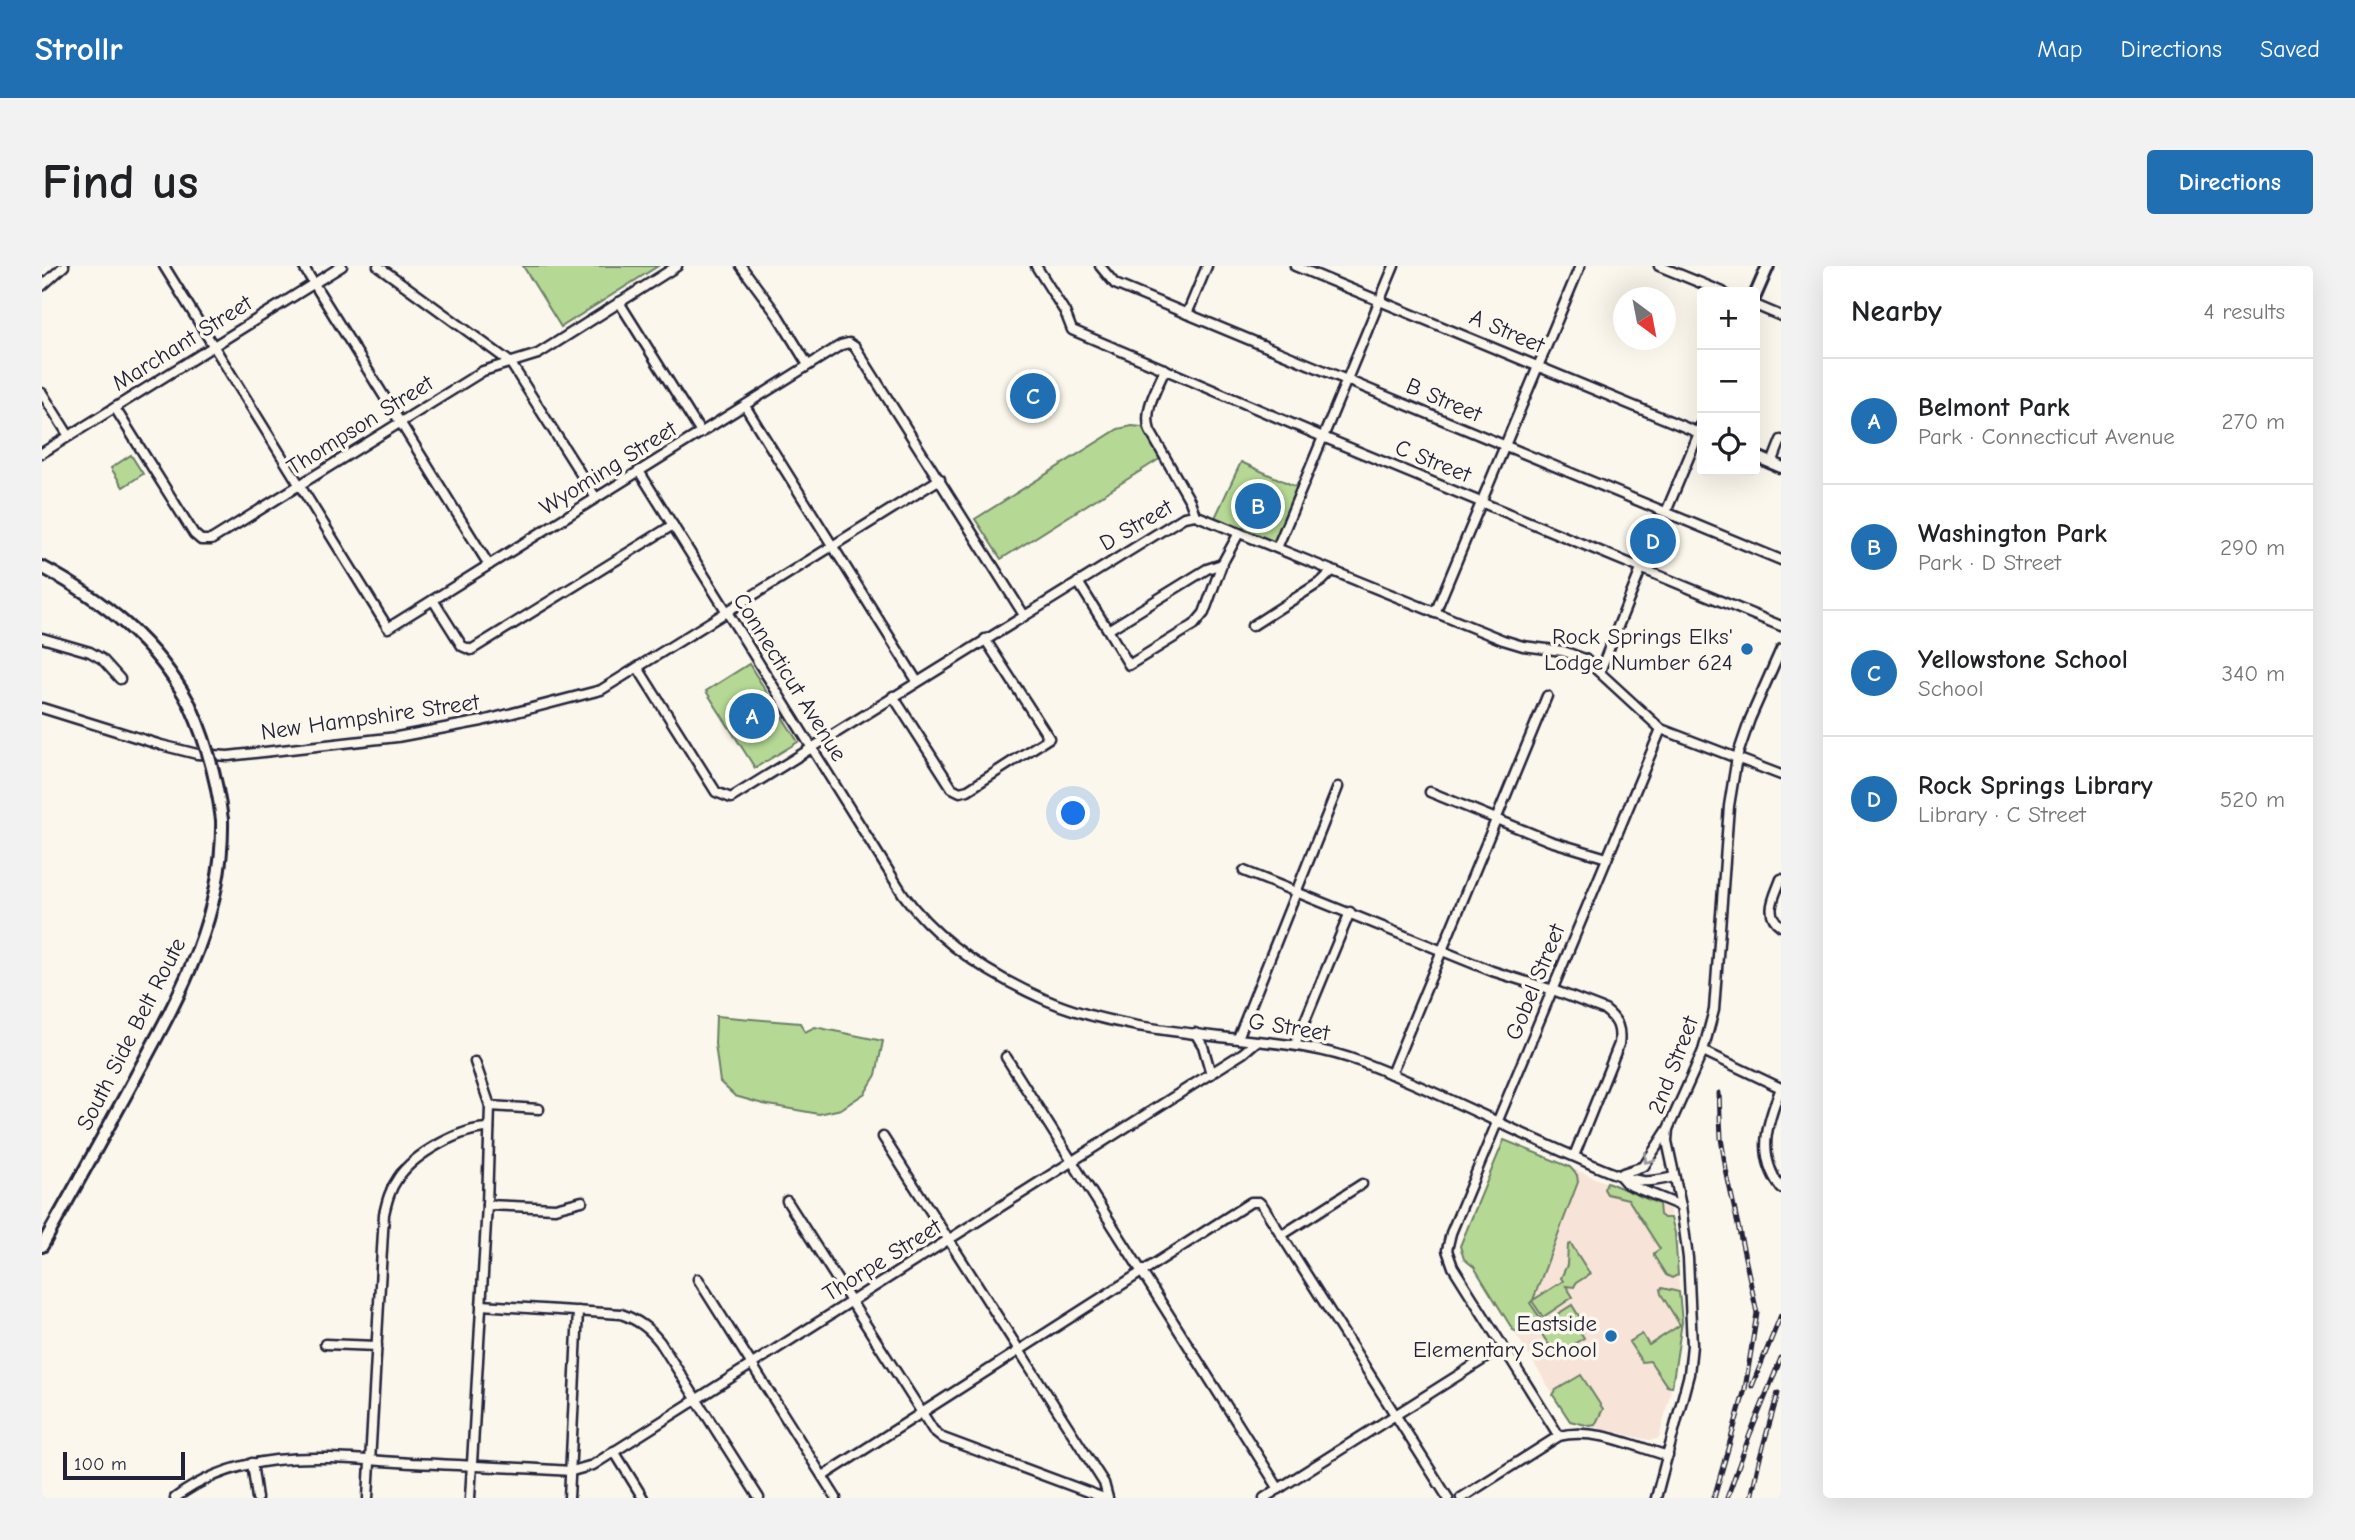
<!DOCTYPE html>
<html lang="en">
<head>
<meta charset="utf-8">
<style>
  :root { --surface:#fff; --page:#f2f2f2; --text:#202124; --muted:#757577; --line:#e0e0e0; --accent:#1f6fb2 }
  body { margin:0; font-family:"Comic Neue",sans-serif; background:var(--page); color:var(--text) }
  .controls { position:absolute; right:21px; top:21px; display:grid; overflow:hidden; border-radius:7px; box-shadow:0 7px 28px #0002 }
  .controls button { width:63px; height:63px; display:grid; place-items:center; padding:0; border:0; border-bottom:2px solid var(--line); background:var(--surface); color:var(--text); font:35px sans-serif }
  .compass { position:absolute; left:1571px; top:21px; width:63px; height:63px; border-radius:50%; background:var(--surface); box-shadow:0 7px 28px #0002; rotate:148deg }
  .scale { position:absolute; left:21px; bottom:18px; width:122px; box-sizing:border-box; padding-left:7px; border:4px solid #22223b; border-top:0; font-size:19px; line-height:24px; white-space:nowrap; color:#22223b; -webkit-text-stroke:5px #fbf7ec; paint-order:stroke }
  .you { position:absolute; left:1032px; top:548px; width:24px; height:24px; margin:-18px; border:5px solid #fff; border-radius:50%; background:#1a73e8; box-shadow:0 0 0 10px #1a73e833 }
  .badge { display:grid; place-items:center; width:46px; height:46px; border-radius:50%; background:var(--accent); color:#fff; font-size:23px; font-weight:700 }
  .pin { position:absolute; translate:-50% -50%; border:4px solid #fff; box-shadow:0 2px 7px #0006 }
  .list { margin:0; padding:0; list-style:none }
  h2 { display:flex; justify-content:space-between; align-items:center; height:91px; margin:0; padding:0 28px; font-size:30px }
  h2 small { font-size:23px; font-weight:400; color:var(--muted) }
  .list li { display:grid; grid-template-columns:46px 1fr auto; gap:21px; align-items:center; box-sizing:border-box; height:126px; padding:0 28px; border-top:2px solid var(--line) }
  .list b { display:block; font-size:26px; white-space:nowrap }
  .list p { margin:0; font-size:23px; white-space:nowrap; color:var(--muted) }
  .list em { font-size:23px; font-style:normal; color:var(--muted) }
  .icon { flex:none; width:38px; height:38px; fill:none; stroke:currentColor; stroke-width:2; stroke-linecap:round; stroke-linejoin:round }
  .map { position:relative; flex:none; width:1739px; height:1232px; overflow:hidden; border-radius:7px }
  header { display:flex; align-items:center; gap:42px; box-sizing:border-box; height:98px; padding:0 35px; background:var(--accent); color:#fff }
  header strong { font-size:33px }
  nav { display:flex; gap:38px; margin-inline-start:auto; font-size:24px }
  .intro { display:flex; align-items:center; justify-content:space-between; box-sizing:border-box; height:168px; padding:0 42px }
  h1 { margin:0; font-size:49px }
  .button { padding:18px 32px; border-radius:7px; background:var(--accent); color:#fff; font-size:24px; font-weight:700 }
  main { display:flex; gap:42px; padding:0 42px }
  aside { flex:1; background:var(--surface); border-radius:7px; box-shadow:0 7px 28px #0002 }
  .map>svg:first-child { display:block }
</style>
</head>
<body>
<header>
<strong>Strollr</strong>
<nav><a>Map</a><a>Directions</a><a>Saved</a></nav>
</header>
<div class="intro"><h1>Find us</h1><a class="button">Directions</a></div>
<main>
<div class="map">
<svg width="1739" height="1232" viewBox="0 0 1739 1232">
  <rect width="100%" height="100%" fill="#fbf7ec"/>
  <filter id="ink" filterUnits="userSpaceOnUse"><feTurbulence type="fractalNoise" baseFrequency=".0143" numOctaves="2"/><feDisplacementMap in="SourceGraphic" scale="14" xChannelSelector="R" yChannelSelector="G"/><feConvolveMatrix kernelMatrix="1 2 1 2 8 2 1 2 1" color-interpolation-filters="sRGB"/></filter>
  <g filter="url(#ink)">
    <polygon fill="#f7e3d7" points="1462,874 1627,943 1633,967 1640,1056 1628,1128 1618,1169 1615,1173 1607,1174 1528,1155 1432,1001 1422,993 1418,980"/>
    <g fill="#b5d994" stroke="#6c7e68" stroke-width="2">
      <polygon points="481,0 616,0 519,61"/>
      <polygon points="1090,160 1100,161 1119,192 959,293 933,253 1076,163"/>
      <polygon points="89,189 101,208 81,221 69,202"/>
      <polygon points="1199,196 1259,223 1235,282 1171,256"/>
      <polygon points="707,398 756,476 713,502 664,425"/>
      <polygon points="674,750 758,757 763,766 773,761 841,775 834,809 823,827 799,843 777,848 721,838 693,830 678,816 673,778"/>
      <polygon points="1462,874 1528,901 1535,909 1536,916 1491,1034 1521,1015 1519,1012 1525,999 1526,979 1529,978 1548,1008 1534,1017 1532,1021 1524,1020 1531,1031 1501,1051 1490,1035 1488,1037 1499,1053 1476,1066 1471,1064 1432,1001 1422,993 1418,980"/>
      <polygon points="1565,916 1617,938 1618,949 1622,952 1629,952 1633,967 1636,1009 1630,1012 1624,1009 1612,990 1612,987 1618,983 1586,933 1565,928 1562,923"/>
      <polygon points="1620,1022 1637,1026 1640,1056 1630,1121 1625,1120 1608,1095 1600,1096 1587,1076 1600,1068 1607,1079 1638,1059 1619,1028 1618,1023"/>
      <polygon points="1530,1039 1545,1063 1539,1067 1542,1072 1523,1083 1520,1080 1511,1085 1495,1061"/>
      <polygon points="1539,1109 1561,1143 1553,1159 1548,1160 1528,1155 1511,1129 1514,1124"/>
    </g>
    <g fill="none" stroke-linecap="round" stroke-linejoin="round">
      <g stroke="#22223b" stroke-width="13">
        <g id="minor">
          <polyline points="122,0 346,362 799,79 807,77 813,81 982,349"/>
          <polyline points="261,0 447,299"/>
          <polyline points="336,0 468,96 554,232"/>
          <polyline points="699,0 736,50 766,99"/>
          <polyline points="994,0 1023,46 1030,64 1281,171 1739,360"/>
          <polyline points="1058,0 1073,18 1739,294"/>
          <polyline points="1253,0 1657,167 1624,246"/>
          <polyline points="1617,0 1681,26"/>
          <polyline points="0,20 22,0"/>
          <polyline points="577,36 659,167"/>
          <polyline points="1713,39 1739,50"/>
          <polyline points="1145,48 1165,0"/>
          <path d="M 1123,103 C 1115,123 1101,143 1108,165 L 1148,235 L 1153,249"/>
          <polyline points="0,127 27,170"/>
          <polyline points="703,140 875,415"/>
          <polyline points="73,142 152,268 159,274 169,274 441,105 496,88 635,0"/>
          <polyline points="0,187 300,0"/>
          <polyline points="1730,197 1739,174"/>
          <path d="M 597,205 L 861,628 C 896,677 949,710 1004,734 C 1067,761 1138,766 1205,774 C 1244,778 1282,782 1319,796 C 1386,821 1451,855 1517,884 C 1543,895 1573,911 1601,915 C 1612,916 1622,913 1632,911"/>
          <polyline points="1235,282 1352,0"/>
          <polyline points="1180,298 1197,267"/>
          <polyline points="1036,316 1066,364 1165,303 1180,298 1162,347 1152,359 1087,399 1066,364"/>
          <polyline points="391,334 420,380 429,384 631,259"/>
          <polyline points="1393,347 1538,0"/>
          <polyline points="1210,360 1280,315 1290,305"/>
          <polyline points="0,372 48,386 60,393 78,413"/>
          <polyline points="596,402 674,526 689,532 1142,251 1153,249 1461,374 1481,380 1521,385 1543,393 1619,463 1739,509"/>
          <polyline points="1558,405 1600,301"/>
          <polyline points="851,430 910,522 918,526 926,524 1007,472 943,373"/>
          <polyline points="0,442 119,479 155,488 186,490 355,471 440,455 559,424 898,213"/>
          <polyline points="1388,526 1508,575 1565,592"/>
          <path d="M 1202,605 L 1450,705 L 1511,724 L 1563,744 C 1576,754 1579,763 1577,778 L 1532,890"/>
          <path d="M 1739,613 C 1733,630 1721,648 1739,660"/>
          <polyline points="1153,767 1161,780 1169,808"/>
          <polyline points="1196,772 1296,521"/>
          <polyline points="1253,779 1308,646"/>
          <polyline points="1661,785 1739,822"/>
          <polyline points="964,791 1237,1223"/>
          <polyline points="1349,808 1505,430"/>
          <path d="M 1739,822 C 1725,857 1714,889 1739,922"/>
          <polyline points="448,840 497,843"/>
          <polyline points="841,871 1062,1217 1066,1232"/>
          <polyline points="1581,907 1602,900 1626,863"/>
          <polyline points="1578,910 1585,918 1639,940"/>
          <polyline points="745,935 891,1164 901,1172 1062,1232"/>
          <polyline points="445,939 513,942 540,935"/>
          <polyline points="1240,969 1320,918"/>
          <polyline points="656,1013 794,1232"/>
          <path d="M 439,1039 L 579,1048 C 596,1054 607,1062 618,1076 L 717,1232"/>
          <polyline points="283,1078 335,1080"/>
          <polyline points="1517,1170 1411,1001 1405,984 1409,967 1619,463"/>
          <polyline points="572,1185 601,1232"/>
          <polyline points="210,1197 215,1232"/>
          <polyline points="781,1210 1209,936 1217,936 1221,940 1406,1232"/>
          <path d="M 133,1232 C 204,1179 287,1192 370,1197 C 423,1199 476,1202 530,1205 L 551,1199 L 1201,787 L 1215,775"/>
          <path d="M 326,1232 L 342,948 C 345,935 348,923 356,912 C 372,888 419,862 447,862"/>
          <polyline points="428,1232 445,939 448,840 433,796"/>
          <polyline points="527,1232 536,1045"/>
          <polyline points="1222,1232 1461,1081"/>
          <path d="M 1419,1232 L 1517,1170 C 1552,1161 1592,1180 1626,1190"/>
          <polyline points="1614,1232 1647,1108 1650,1079 1646,992 1639,940 1625,875 1626,863 1661,785 1672,744 1687,540 1695,491 1708,453 1739,383"/>
        </g>
      </g>
      <g stroke="#22223b" stroke-width="16">
        <g id="major">
          <polyline points="1713,30 1726,0"/>
          <polyline points="1660,159 1657,167 1660,168"/>
          <polyline points="1713,190 1739,201"/>
          <path d="M 0,301 C 62,334 114,376 148,439"/>
          <path d="M 0,980 C 32,923 64,866 95,808 C 139,727 182,649 180,554"/>
        </g>
      </g>
      <use href="#minor" stroke="#fbf7ec" stroke-width="8"/>
      <use href="#major" stroke="#fbf7ec" stroke-width="10"/>
      <g stroke="#22223b" stroke-width="5">
        <g id="rail">
          <polyline points="1710,1120 1739,1049"/>
          <polyline points="1672,1232 1703,1123 1715,1047 1684,904 1679,872 1677,827"/>
          <polyline points="1685,1232 1708,1168 1739,1092"/>
          <polyline points="1709,1232 1717,1195 1736,1127"/>
        </g>
      </g>
      <use href="#rail" stroke="#fbf7ec" stroke-width="2.5" stroke-dasharray="8" stroke-linecap="butt"/>
      <g stroke="#22223b" stroke-width="16" stroke-linecap="butt">
        <path id="major-bridge" d="M 148,439 C 165,477 175,513 180,554"/>
      </g>
      <use href="#major-bridge" stroke="#fbf7ec" stroke-width="10"/>
    </g>
    <defs><path id="oneway-chevron" d="M-2-3.5L2.5 0L-2 3.5" fill="none" stroke-width="1.6" stroke-linecap="round" stroke-linejoin="round" transform="scale(1.75)"/></defs>
    <use stroke="#99979c" href="#oneway-chevron" transform="translate(1606 893) rotate(129)"/>
  </g>
  <g fill="#1f6fb2" stroke="#fbf7ec" stroke-width="2.5">
    <circle cx="1705" cy="383" r="7"/>
    <circle cx="1569" cy="1070" r="7"/>
  </g>
  <g text-anchor="middle" dominant-baseline="central" stroke-width="7" stroke-linejoin="round" paint-order="stroke">
    <g font-size="23" fill="#22223b" stroke="#fbf7ec">
      <text transform="translate(1465 65) rotate(23)">A Street</text>
      <text transform="translate(140 77) rotate(-32)">Marchant Street</text>
      <text transform="translate(1402 134) rotate(23)">B Street</text>
      <text transform="translate(318 159) rotate(-32)">Thompson Street</text>
      <text transform="translate(1391 195) rotate(22)">C Street</text>
      <text transform="translate(566 202) rotate(-32)">Wyoming Street</text>
      <text transform="translate(1094 259) rotate(-30)">D Street</text>
      <text transform="translate(748 411) rotate(58)">Connecticut Avenue</text>
      <text transform="translate(328 451) rotate(-8)">New Hampshire Street</text>
      <text transform="translate(1493 716) rotate(-68)">Gobel Street</text>
      <text transform="translate(1247 761) rotate(9)">G Street</text>
      <text transform="translate(89 768) rotate(-63)">South Side Belt Route</text>
      <text transform="translate(1631 799) rotate(-69)">2nd Street</text>
      <text transform="translate(840 994) rotate(-32)">Thorpe Street</text>
    </g>
    <g font-size="23" fill="#22223b" stroke="#fbf7ec" text-anchor="end">
      <text x="1691" y="370">Rock Springs Elks'<tspan x="1691" dy="26">Lodge Number 624</tspan></text>
      <text x="1555" y="1057">Eastside<tspan x="1555" dy="26">Elementary School</tspan></text>
    </g>
  </g>
</svg>
<div class="controls">
<button>+</button>
<button>−</button>
<button><svg class="icon" aria-label="locate" viewBox="0 0 24 24"><circle cx="12" cy="12" r="6"/><path d="M12 2v4M12 18v4M2 12h4M18 12h4"/></svg></button>
</div>
<svg class="compass" viewBox="-18 -18 36 36"><path d="M0-13l5 13h-10z" fill="#e53935"/><path d="M0 13l5-13h-10z" fill="#757577"/></svg>
<div class="scale">100 m</div>
<div class="you"></div>
<div class="pin badge" style="left:710px;top:450px">A</div>
<div class="pin badge" style="left:1216px;top:240px">B</div>
<div class="pin badge" style="left:991px;top:130px">C</div>
<div class="pin badge" style="left:1611px;top:275px">D</div>
</div>
<aside>
<h2>Nearby<small>4 results</small></h2>
<ul class="list">
<li><span class="badge">A</span><div><b>Belmont Park</b><p>Park · Connecticut Avenue</p></div><em>270 m</em></li>
<li><span class="badge">B</span><div><b>Washington Park</b><p>Park · D Street</p></div><em>290 m</em></li>
<li><span class="badge">C</span><div><b>Yellowstone School</b><p>School</p></div><em>340 m</em></li>
<li><span class="badge">D</span><div><b>Rock Springs Library</b><p>Library · C Street</p></div><em>520 m</em></li>
</ul>
</aside>
</main>
</body>
</html>
